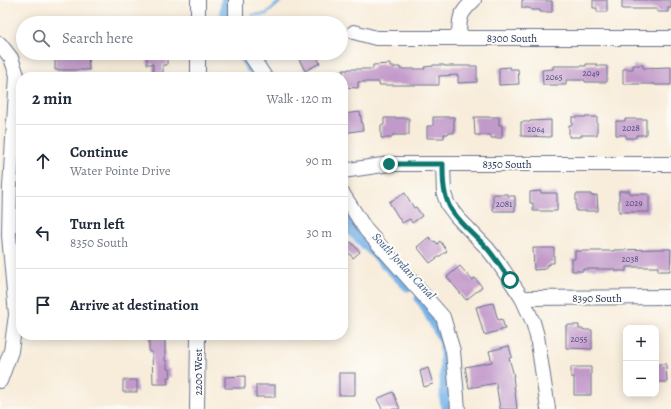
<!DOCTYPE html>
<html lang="en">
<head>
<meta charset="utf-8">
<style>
  :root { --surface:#fff; --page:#f6f6f7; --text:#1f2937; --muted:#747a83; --line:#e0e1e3 }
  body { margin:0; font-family:Alegreya,serif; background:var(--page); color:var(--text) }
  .controls { position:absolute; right:12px; bottom:12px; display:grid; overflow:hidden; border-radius:8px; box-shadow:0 2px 10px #0003 }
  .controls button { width:36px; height:36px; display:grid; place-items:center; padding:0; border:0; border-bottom:1px solid var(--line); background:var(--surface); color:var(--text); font:20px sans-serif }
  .stop { position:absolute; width:12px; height:12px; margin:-9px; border:3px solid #0f766e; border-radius:50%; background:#fff }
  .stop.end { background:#0f766e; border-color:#fff; box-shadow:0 1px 4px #0008 }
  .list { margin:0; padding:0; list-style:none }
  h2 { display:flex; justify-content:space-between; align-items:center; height:52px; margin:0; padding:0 16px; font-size:17px }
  h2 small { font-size:13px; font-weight:400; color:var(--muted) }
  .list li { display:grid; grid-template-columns:26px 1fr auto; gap:12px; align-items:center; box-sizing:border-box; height:72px; padding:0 16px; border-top:1px solid var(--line) }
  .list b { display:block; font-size:15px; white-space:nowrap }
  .list p { margin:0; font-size:13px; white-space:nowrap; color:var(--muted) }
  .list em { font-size:13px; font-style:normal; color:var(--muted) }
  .icon { flex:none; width:22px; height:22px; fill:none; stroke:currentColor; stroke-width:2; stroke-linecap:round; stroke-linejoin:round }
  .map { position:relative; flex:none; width:671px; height:409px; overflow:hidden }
  .search { position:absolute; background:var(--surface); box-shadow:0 2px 10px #0003; left:16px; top:16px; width:332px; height:44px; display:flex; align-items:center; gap:10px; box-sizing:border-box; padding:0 14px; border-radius:22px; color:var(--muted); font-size:15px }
  .panel { position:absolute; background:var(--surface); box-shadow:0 2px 10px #0003; left:16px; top:72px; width:332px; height:268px; border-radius:16px }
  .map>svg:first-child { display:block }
</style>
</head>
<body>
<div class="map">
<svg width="671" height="409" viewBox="0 0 671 409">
  <rect width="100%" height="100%" fill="#fdfcf7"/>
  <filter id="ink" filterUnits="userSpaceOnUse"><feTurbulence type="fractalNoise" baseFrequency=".025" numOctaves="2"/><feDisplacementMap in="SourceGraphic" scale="8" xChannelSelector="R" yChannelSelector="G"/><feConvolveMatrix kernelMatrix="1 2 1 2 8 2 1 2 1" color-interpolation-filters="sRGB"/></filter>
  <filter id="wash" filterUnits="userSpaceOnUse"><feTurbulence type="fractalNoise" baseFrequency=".012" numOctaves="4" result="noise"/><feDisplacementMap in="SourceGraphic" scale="16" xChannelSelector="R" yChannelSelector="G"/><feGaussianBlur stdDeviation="0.9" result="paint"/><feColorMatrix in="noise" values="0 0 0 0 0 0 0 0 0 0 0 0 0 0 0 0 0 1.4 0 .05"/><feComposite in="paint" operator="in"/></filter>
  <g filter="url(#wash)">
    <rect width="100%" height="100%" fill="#f8eddb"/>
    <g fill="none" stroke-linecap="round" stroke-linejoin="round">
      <polyline stroke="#76b3e8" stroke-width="3" points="253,15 266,14 281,1 283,0"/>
      <g stroke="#76b3e8" stroke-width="11">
        <polyline points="226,0 225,11 228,23"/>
        <polyline points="241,53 251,68"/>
        <polyline points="343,215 352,231 408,286"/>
        <polyline points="420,299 423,302 445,343 445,400 447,409"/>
      </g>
    </g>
    <g id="blocks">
      <g fill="#c29aca">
        <polygon points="522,0 552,1 552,12 540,12 540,10 531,10 531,9 529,8 522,8"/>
        <polygon points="593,0 607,0 607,12 597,12 597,8 593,8"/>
        <polygon points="622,0 671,0 671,8 668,8 668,12 657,12 657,9 622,9"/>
        <polygon points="55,53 88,53 89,70 55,70"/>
        <polygon points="147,53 167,53 167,65 163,65 163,77 153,77 153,64 147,64"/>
        <polygon points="296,53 315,53 320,63 305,71"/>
        <polygon points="390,64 390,67 400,67 400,69 425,69 424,67 433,66 433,65 444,65 444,66 477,66 477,82 458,83 458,75 439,76 439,85 379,85 379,82 358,82 358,88 343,87 343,70 348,70 348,69 373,69 373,65"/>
        <polygon points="586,64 597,64 597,66 607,66 607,82 585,82 585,80 566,80 566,85 543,85 542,70 553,69 553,66 586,66"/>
        <polygon points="633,65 643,65 643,68 671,67 671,85 655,85 655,84 623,84 623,69 633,69"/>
        <polygon points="510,67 510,69 518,69 519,84 499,85 499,68"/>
        <polygon points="360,112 363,130 343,133 343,114"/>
        <polygon points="433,117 454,117 454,133 448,133 448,134 444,134 444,138 427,138 427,126 433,126"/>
        <polygon points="474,117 499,117 499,125 502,125 502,138 491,138 491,135 475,135"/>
        <polygon points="572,117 597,117 597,135 581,135 581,137 569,137 569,125 572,125"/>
        <polygon points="384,118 409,118 409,135 392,135 392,138 381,138 381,125 384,125"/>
        <polygon points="625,119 646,119 646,135 636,135 636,138 626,138 626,135 616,135 616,121 625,121"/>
        <polygon points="551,120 551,137 521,136 521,122 530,122 530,121"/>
        <polygon points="541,191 541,193 557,193 557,211 533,211 533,203 530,203 530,192"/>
        <polygon points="619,191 630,191 630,194 649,194 649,212 619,212"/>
        <polygon points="405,193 414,208 416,207 422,216 412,223 410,219 402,223 389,202"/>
        <polygon points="493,194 508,194 508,196 515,196 515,211 493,211"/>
        <polygon points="576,194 591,194 591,196 597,195 598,211 576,211"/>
        <polygon points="429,237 433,242 435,241 437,244 440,241 447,251 430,263 417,247"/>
        <polygon points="351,242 360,252 353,258 344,247"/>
        <polygon points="533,248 554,248 554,263 549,263 549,265 546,265 546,269 534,270"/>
        <polygon points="658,249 671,249 670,271 658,271 658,267 626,267 626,271 615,271 615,269 583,269 583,271 572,271 572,259 575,259 575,251 614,251 614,250"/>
        <polygon points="460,266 472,280 475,278 482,287 466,300 447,277"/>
        <polygon points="493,303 498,320 502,319 505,329 484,335 476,307"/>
        <polygon points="566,325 579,325 579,329 584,329 584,330 592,330 592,349 566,348"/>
        <polygon points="149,335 165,335 165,361 167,361 167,369 170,369 171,377 167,377 168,384 153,384 152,352 149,352"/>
        <polygon points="509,346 512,357 509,358 514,376 513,376 517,409 500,409 496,383 469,388 465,367 492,362 489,351"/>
        <polygon points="656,364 666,364 667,382 656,382"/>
        <polygon points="571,367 591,367 591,395 574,395 574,377 571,377"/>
        <polygon points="428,368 433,384 424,387 420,371"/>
        <rect x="339" y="373" width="16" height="22"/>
        <polygon points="245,376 245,388 225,388 225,377"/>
        <rect x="123" y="380" width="14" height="12"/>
        <rect x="256" y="385" width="19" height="12"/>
        <polygon points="393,392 400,409 382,409 377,399"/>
      </g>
    </g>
  </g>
  <g filter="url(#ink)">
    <use href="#blocks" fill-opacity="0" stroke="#68728a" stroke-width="1"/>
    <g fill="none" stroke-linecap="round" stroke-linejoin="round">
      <g stroke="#68728a" stroke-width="16">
        <g id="minor">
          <polyline points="236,0 236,23"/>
          <polyline points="198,23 198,0"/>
          <polyline points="354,32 376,38 671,38"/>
          <path d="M 459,38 C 459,18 459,14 474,0"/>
          <polyline points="0,44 11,58 17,75 10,187 9,235 16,315 11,351 0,381"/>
          <polyline points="198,53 198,77"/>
          <polyline points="249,53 265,77"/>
          <polyline points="443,164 444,194 448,205 457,217 487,248 498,262 522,298 533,322 537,336 548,409"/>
          <polyline points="343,171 389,164 671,164"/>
          <polyline points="343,194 366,230 443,317 453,351 458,409"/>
          <polyline points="522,298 671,297"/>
          <polyline points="197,409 198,335"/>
        </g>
      </g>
      <use href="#minor" stroke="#fff" stroke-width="14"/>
    </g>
  </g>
  <g fill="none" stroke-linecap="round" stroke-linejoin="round" filter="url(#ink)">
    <path stroke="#0f766e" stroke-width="5" d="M 389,164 L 443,164 C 443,177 443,191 448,203 C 453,217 476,236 486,247 C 495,257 502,269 510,280"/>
  </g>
  <g text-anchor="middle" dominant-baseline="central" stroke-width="4" stroke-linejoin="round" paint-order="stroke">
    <g font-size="9" fill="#454a79">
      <text x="591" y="73">2049</text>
      <text x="554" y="77">2065</text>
      <text x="631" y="128">2028</text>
      <text x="536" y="129">2064</text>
      <text x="634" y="203">2029</text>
      <text x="504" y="204">2081</text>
      <text x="630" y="259">2038</text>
      <text x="579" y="339">2055</text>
    </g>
    <g font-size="11" fill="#1b2f5e" stroke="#fdfcf7">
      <text x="512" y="38">8300 South</text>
      <text x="507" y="164">8350 South</text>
      <text x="597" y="298">8390 South</text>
      <text transform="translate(198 372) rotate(-90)">2200 West</text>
    </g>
    <g font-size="12" font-style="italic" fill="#3b5d8e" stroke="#fdfcf7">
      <text transform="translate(404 266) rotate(47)">South Jordan Canal</text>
    </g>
  </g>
</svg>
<div class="controls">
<button>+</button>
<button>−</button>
</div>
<div class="stop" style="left:510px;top:280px"></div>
<div class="stop end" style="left:389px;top:164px"></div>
<div class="search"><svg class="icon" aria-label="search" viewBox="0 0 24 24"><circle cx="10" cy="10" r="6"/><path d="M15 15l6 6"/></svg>Search here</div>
<section class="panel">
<h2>2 min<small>Walk · 120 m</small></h2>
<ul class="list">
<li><svg class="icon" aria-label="ahead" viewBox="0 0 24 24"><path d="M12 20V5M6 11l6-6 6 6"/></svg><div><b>Continue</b><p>Water Pointe Drive</p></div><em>90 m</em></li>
<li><svg class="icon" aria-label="left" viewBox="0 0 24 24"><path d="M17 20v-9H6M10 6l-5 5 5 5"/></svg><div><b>Turn left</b><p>8350 South</p></div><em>30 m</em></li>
<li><svg class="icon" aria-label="arrive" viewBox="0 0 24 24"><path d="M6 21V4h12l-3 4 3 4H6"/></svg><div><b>Arrive at destination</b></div></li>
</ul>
</section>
</div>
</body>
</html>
